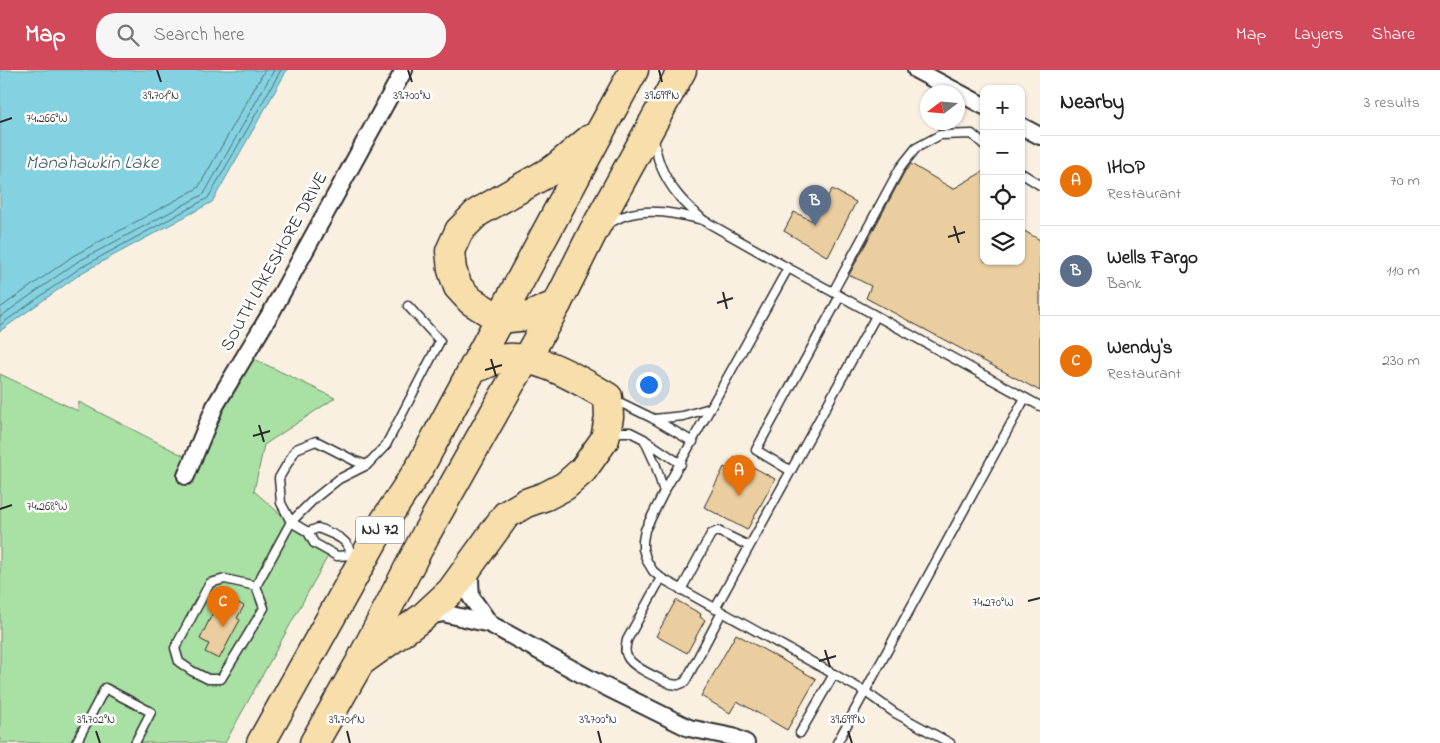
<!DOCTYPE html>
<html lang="en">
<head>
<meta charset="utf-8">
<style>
  :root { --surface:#fff; --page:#f6f6f6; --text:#222; --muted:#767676; --line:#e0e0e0; --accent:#d1495b }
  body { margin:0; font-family:"Indie Flower",sans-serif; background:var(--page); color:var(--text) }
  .controls { position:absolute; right:15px; top:15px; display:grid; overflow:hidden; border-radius:10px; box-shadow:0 1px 4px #0004 }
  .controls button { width:45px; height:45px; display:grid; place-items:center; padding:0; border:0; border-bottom:1px solid var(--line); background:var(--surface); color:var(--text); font:25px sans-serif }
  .compass { position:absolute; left:920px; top:15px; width:45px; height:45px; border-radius:50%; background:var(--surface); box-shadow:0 1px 4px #0004; rotate:254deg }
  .you { position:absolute; left:648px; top:314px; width:18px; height:18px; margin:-12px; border:4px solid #fff; border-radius:50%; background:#1a73e8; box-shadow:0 0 0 8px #1a73e833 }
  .badge { display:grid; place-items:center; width:32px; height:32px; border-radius:50%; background:var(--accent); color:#fff; font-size:16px; font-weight:700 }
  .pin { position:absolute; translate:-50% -41px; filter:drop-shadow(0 1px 2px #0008) }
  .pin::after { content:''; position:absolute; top:26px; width:18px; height:15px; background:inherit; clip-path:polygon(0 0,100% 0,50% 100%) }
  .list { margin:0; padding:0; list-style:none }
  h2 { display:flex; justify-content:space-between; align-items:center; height:65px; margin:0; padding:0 20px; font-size:21px }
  h2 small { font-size:16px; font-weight:400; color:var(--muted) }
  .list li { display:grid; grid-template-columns:32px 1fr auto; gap:15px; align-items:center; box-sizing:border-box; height:90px; padding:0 20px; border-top:1px solid var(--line) }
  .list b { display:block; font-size:19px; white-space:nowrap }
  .list p { margin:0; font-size:16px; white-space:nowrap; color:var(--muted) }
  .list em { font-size:16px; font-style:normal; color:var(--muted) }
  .icon { flex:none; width:28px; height:28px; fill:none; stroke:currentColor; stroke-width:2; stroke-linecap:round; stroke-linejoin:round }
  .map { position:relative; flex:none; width:1040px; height:673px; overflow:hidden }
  header { display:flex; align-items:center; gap:30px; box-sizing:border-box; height:70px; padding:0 25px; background:var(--accent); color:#fff }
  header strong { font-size:24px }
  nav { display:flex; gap:28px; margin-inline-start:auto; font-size:18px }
  .search { width:350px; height:45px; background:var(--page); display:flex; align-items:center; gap:12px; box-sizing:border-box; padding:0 18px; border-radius:20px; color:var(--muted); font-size:19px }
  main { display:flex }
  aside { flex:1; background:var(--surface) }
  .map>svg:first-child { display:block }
</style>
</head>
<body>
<header>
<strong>Map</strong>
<div class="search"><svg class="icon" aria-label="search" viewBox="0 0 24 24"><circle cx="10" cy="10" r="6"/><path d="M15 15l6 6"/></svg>Search here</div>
<nav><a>Map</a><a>Layers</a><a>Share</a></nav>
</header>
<main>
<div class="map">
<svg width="1040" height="673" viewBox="0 0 1040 673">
  <rect width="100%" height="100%" fill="#f9f0e2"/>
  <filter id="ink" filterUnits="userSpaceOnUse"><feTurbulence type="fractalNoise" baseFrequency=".02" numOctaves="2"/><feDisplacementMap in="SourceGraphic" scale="10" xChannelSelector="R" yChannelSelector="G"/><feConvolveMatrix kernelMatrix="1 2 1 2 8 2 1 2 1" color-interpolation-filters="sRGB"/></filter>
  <g filter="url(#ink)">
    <polygon fill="#a9e0a4" stroke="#6a8668" points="246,285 335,328 264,375 254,421 328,486 225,673 0,673 0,304 78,341 79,332 190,389"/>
    <polygon fill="#84d2e1" stroke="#608f98" points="0,0 287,0 212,132 83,202 0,261"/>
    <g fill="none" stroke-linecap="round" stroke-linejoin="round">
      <g stroke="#4f6e74" stroke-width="1">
        <polyline points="0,238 73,186 198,118 265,0"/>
        <polyline points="0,247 77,192 204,124 274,0"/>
        <polyline points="0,255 80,198 208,128 281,0"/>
      </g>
    </g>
    <g fill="#ebce9f" stroke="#2b2b2b">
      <polygon points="911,94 953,119 984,101 984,191 1021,191 1021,159 1040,170 1040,321 866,228 871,216 849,205 905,101"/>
      <polygon points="832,119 856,132 828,187 784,161 794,142 813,151"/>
      <polygon points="735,387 775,409 747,460 704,437 724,397 727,399"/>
      <polygon points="222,524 244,536 237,548 240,550 219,589 205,582 209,574 200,569"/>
      <polygon points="676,530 701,544 700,547 705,550 687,583 656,566"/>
      <polygon points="736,564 816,609 787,660 737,631 730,643 701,626"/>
    </g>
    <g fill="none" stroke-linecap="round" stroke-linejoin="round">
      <g stroke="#2b2b2b" stroke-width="11">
        <g id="lane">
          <polyline points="1021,103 1040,115"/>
          <polyline points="703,150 788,198 833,222 1040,336"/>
          <path d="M 606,155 C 612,152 618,148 624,146 C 650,137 678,144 703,150 C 695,142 685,134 678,125 C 665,109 656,89 654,68"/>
          <polyline points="788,198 664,422 645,460 643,471 643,479 647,491 653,501 661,508 864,621 895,643 950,673"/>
          <polyline points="833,222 900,98 916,78 940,65 972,64 984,75"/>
          <polyline points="613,329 654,349 693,372"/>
          <polyline points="654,349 683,346 710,338"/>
          <polyline points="611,366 620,362 630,362 644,369 655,393 664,422"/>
          <polyline points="645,370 681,394"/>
          <polygon points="316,371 355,391 367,395 339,409 314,429 291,452 281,433 279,408 296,379"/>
          <polyline points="367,395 386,375 440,271 408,236"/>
          <polyline points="791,401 756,380 840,226"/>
          <path d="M 308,462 L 318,458 C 332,464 349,468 351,485"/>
          <path d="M 661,508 L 627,570 C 626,576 624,581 627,586 C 631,597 660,609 671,614 L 678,615 L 685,612 L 722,542"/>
          <polyline points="256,516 225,509 210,513 175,578 179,592 192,601 208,609 221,609 264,538 256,516 291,452 308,462 314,473 337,486 351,485 358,489"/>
          <polyline points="681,520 711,464 718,461 749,476"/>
          <polyline points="715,539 876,246"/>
          <polyline points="800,663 834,604"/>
          <polyline points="76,673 105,618 151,642 135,673"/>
          <polyline points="837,673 1025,328"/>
        </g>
      </g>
      <g stroke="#2b2b2b" stroke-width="20">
        <g id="street">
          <polyline points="916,0 984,36"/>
          <polyline points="1021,56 1040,66"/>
          <polyline points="186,406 215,336 272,241 404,0"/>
          <polyline points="471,497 470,511 471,527 490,554"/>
          <polyline points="425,547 443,543 490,554 594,611 689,658 733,667 746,673"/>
        </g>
      </g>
      <g stroke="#2b2b2b" stroke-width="31">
        <g id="highway">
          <polyline points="557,234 529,246 500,249 471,231 458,217 452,200 450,181 459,161 477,143 554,99 590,69"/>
          <path d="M 362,591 L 423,547 L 451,521 L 506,445 L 526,433 L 546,426 L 565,416 L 583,400 L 605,369 L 609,347 L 608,327 C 579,310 534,281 499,289 C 491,292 482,296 474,299"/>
          <polyline points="261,673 384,452 420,397 601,60 634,0"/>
          <polyline points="314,673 359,594 426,464 511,313 527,288 557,234 593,162 682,0"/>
        </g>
      </g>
      <use href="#lane" stroke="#fff" stroke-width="8"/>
      <use href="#street" stroke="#fff" stroke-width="16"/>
      <use href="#highway" stroke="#f8deab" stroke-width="28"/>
    </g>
  </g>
  <path fill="none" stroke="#2b2b2b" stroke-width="2" d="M 157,0 L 161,12M 408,0 L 412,12M 659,0 L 662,12M 0,52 L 12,48M 954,156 L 959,173M 948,167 L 965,162M 723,222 L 727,239M 717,233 L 733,228M 491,289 L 496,306M 485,300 L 502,295M 259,355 L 264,372M 253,366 L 270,361M 0,439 L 12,435M 1028,531 L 1040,528M 825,580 L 830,597M 819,591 L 836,586M 96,661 L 100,673M 347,661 L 350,673M 598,661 L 601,673M 848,661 L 852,673"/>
  <g text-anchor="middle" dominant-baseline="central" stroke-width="5" stroke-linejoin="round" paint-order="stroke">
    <rect fill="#fff" stroke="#6b6b6b" stroke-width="1" x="356" y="446.5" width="48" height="27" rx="4"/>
    <g font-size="16" font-weight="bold" fill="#2b2b2b">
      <text x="380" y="460">NJ 72</text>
    </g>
    <g font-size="18" fill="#2b2b2b" stroke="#fff">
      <text transform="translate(275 192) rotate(-61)">SOUTH LAKESHORE DRIVE</text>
    </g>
    <g font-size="19" font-style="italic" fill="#465d62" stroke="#fff">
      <text x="92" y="93">Manahawkin Lake</text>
    </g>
  </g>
  <g font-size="12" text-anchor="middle" fill="#2b2b2b" stroke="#fff" stroke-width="5" stroke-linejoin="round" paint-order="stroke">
    <text x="161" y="29">39.701°N</text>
    <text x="412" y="29">39.700°N</text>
    <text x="662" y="29">39.699°N</text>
    <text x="47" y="52">74.266°W</text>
    <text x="47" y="440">74.268°W</text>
    <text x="993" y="536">74.270°W</text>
    <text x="96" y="653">39.702°N</text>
    <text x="347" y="653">39.701°N</text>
    <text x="598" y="653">39.700°N</text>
    <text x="848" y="653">39.699°N</text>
  </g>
</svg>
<div class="controls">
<button>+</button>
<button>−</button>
<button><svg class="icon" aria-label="locate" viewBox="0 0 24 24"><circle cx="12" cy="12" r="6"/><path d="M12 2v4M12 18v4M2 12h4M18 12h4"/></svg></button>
<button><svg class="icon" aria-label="layers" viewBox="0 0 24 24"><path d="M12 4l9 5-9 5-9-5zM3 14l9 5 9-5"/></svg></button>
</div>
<svg class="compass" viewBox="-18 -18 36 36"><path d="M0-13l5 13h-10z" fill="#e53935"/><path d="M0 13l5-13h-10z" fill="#767676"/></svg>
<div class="you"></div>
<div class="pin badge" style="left:739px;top:426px;background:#e8710a">A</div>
<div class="pin badge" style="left:815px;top:156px;background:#5c6f8a">B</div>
<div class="pin badge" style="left:223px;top:557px;background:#e8710a">C</div>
</div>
<aside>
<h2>Nearby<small>3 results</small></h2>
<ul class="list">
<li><span class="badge" style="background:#e8710a">A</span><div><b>IHOP</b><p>Restaurant</p></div><em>70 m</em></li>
<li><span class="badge" style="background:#5c6f8a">B</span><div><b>Wells Fargo</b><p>Bank</p></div><em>110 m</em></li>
<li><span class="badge" style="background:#e8710a">C</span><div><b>Wendy's</b><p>Restaurant</p></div><em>230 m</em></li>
</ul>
</aside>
</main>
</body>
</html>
